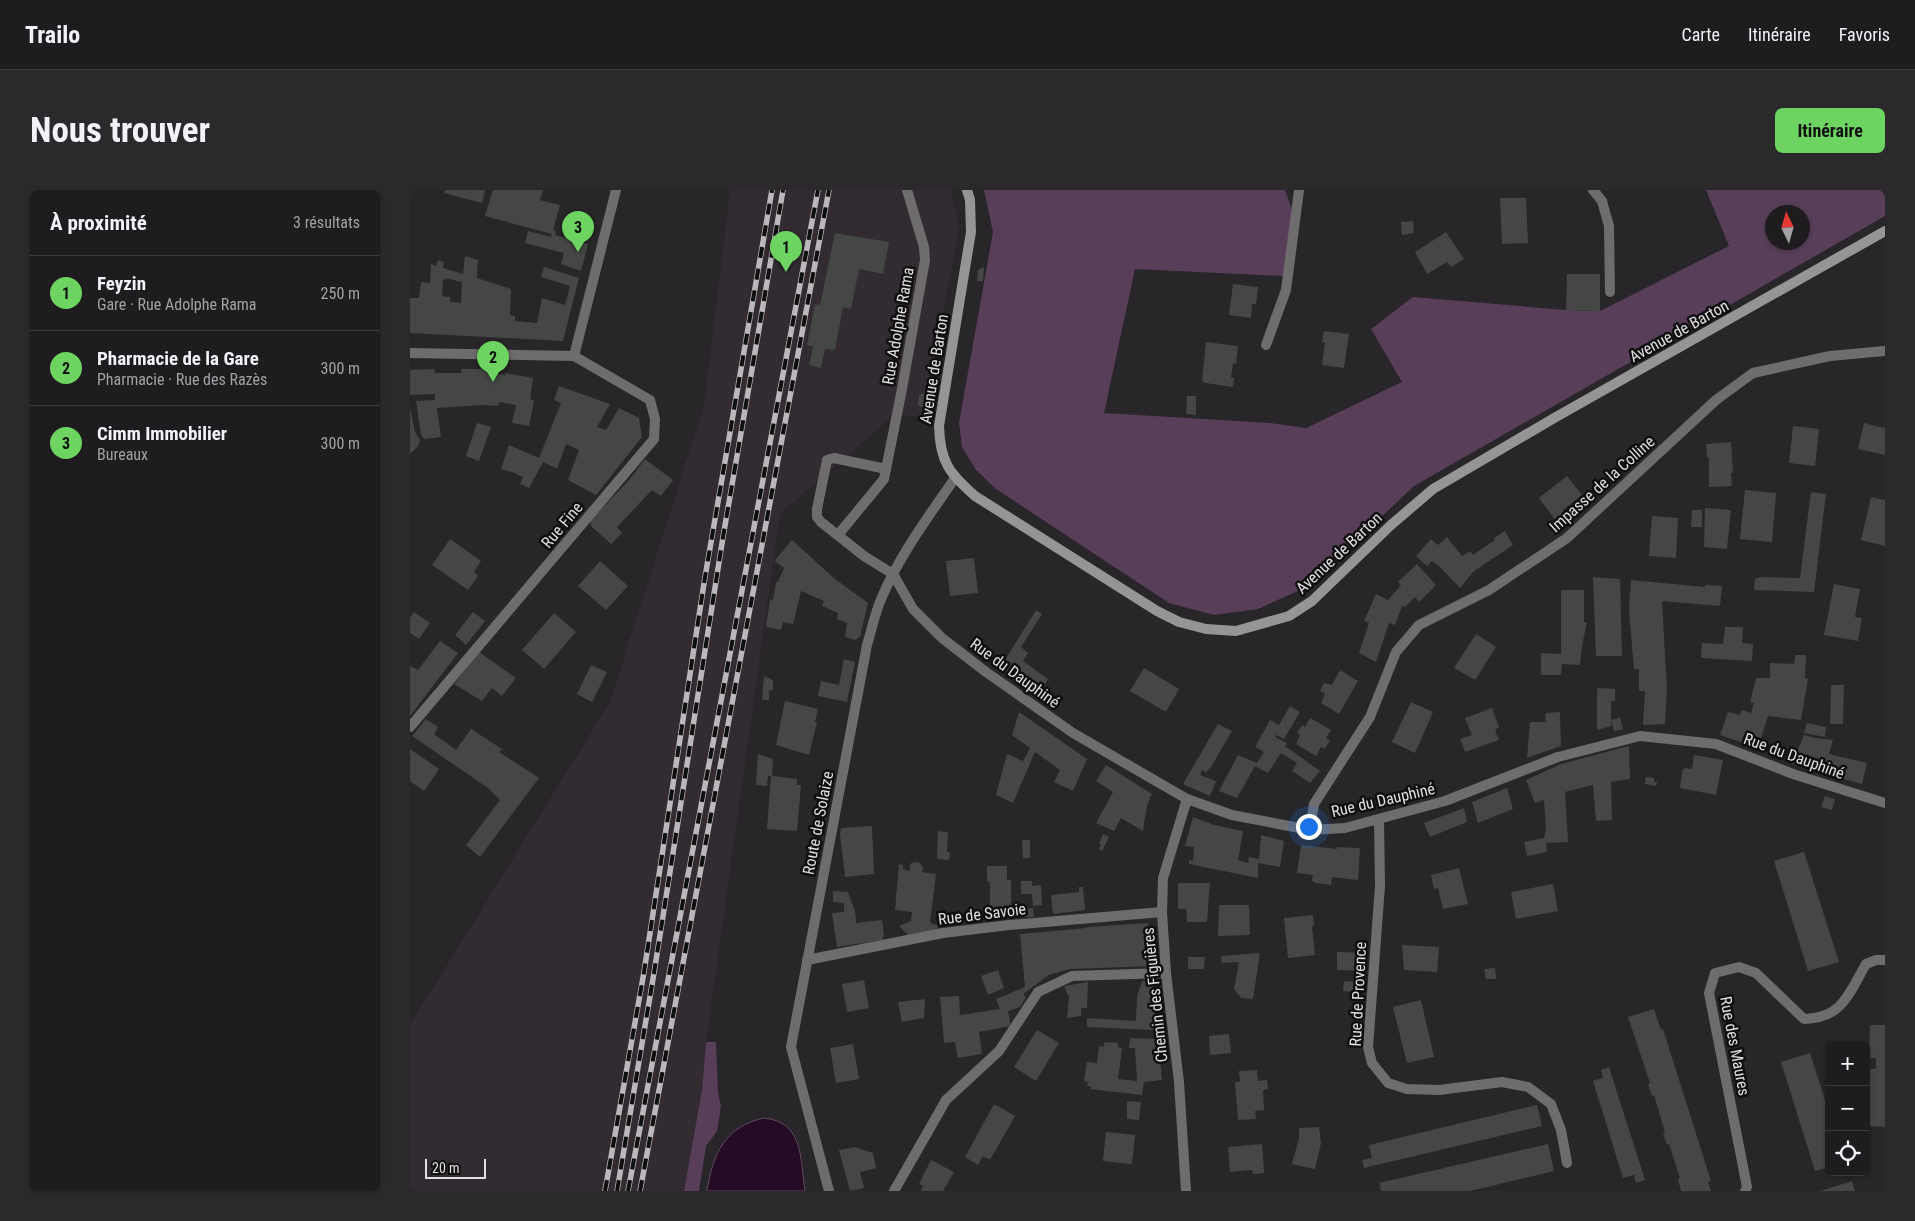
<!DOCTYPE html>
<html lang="fr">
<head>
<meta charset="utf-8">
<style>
  :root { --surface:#1e1c1e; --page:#2b292b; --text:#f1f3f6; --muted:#a1a1a4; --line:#3c3a3c; --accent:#6dd361 }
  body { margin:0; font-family:"Roboto Condensed",sans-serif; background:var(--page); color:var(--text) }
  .controls { position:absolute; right:15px; bottom:15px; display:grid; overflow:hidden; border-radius:8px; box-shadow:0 1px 4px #0004 }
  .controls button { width:45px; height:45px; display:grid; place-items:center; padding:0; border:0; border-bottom:1px solid var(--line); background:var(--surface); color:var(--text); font:25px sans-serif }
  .compass { position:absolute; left:1355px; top:15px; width:45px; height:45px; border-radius:50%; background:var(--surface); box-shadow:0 1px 4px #0004; rotate:355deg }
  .scale { position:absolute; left:15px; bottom:12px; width:61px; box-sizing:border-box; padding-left:5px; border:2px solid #e0dee0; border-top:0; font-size:14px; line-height:18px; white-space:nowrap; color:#e0dee0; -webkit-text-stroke:4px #100f10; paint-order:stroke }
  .you { position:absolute; left:898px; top:636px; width:18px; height:18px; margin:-12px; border:4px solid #fff; border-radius:50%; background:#1a73e8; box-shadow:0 0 0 8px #1a73e833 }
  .badge { display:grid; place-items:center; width:32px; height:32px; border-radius:50%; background:var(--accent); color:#111; font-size:16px; font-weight:700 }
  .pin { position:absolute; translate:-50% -41px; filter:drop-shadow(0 1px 2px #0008) }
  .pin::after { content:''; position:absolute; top:26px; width:18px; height:15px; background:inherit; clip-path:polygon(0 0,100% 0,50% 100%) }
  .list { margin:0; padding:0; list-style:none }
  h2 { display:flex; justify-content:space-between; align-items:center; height:65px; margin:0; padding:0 20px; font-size:21px }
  h2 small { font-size:16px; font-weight:400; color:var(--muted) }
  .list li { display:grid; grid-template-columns:32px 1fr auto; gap:15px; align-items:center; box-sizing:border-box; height:75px; padding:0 20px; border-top:1px solid var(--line) }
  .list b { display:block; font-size:19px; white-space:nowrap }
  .list p { margin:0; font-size:16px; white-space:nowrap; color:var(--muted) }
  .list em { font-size:16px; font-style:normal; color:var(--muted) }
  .icon { flex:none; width:28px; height:28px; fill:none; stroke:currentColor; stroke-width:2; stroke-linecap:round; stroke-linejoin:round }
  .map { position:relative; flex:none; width:1475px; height:1001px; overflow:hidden; border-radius:8px }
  header { display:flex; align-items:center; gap:30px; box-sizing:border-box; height:70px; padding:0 25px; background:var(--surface); border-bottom:1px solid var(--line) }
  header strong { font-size:24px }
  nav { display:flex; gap:28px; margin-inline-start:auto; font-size:18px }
  .intro { display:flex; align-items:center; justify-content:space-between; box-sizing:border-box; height:120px; padding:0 30px }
  h1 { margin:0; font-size:35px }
  .button { padding:12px 22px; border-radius:8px; background:var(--accent); color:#111; font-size:18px; font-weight:700 }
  main { display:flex; gap:30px; padding:0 30px }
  aside { flex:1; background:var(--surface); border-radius:8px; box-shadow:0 1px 4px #0004 }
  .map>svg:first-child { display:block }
</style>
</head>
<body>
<header>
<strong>Trailo</strong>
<nav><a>Carte</a><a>Itinéraire</a><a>Favoris</a></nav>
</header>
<div class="intro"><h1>Nous trouver</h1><a class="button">Itinéraire</a></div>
<main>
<aside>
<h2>À proximité<small>3 résultats</small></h2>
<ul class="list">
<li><span class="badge">1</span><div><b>Feyzin</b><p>Gare · Rue Adolphe Rama</p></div><em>250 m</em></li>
<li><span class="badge">2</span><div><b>Pharmacie de la Gare</b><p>Pharmacie · Rue des Razès</p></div><em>300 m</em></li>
<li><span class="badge">3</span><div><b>Cimm Immobilier</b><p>Bureaux</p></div><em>300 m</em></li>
</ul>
</aside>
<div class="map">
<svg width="1475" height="1001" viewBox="0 0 1475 1001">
  <rect width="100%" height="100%" fill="#282628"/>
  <polygon fill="#322b32" points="320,0 541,0 549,39 514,226 483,226 370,324 296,852 292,900 274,1001 0,1001 0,835 200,512 294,216"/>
  <g fill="#583e58" fill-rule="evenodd">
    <path d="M 574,0 L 875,0 L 883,23 L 874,86 L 725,79 L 694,223 L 860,233 L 896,238 L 992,192 L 961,139 L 1003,107 L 1156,120 L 1190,121 L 1319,56 L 1296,0 L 1475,0 L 1475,26 L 1004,296 L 897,397 L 848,419 L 804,425 L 759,413 L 586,299 L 566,280 L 552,257 L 549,233 L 583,42 ZM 1362,22 L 1392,22 L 1392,52 L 1362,52 Z"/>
    <polygon points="296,852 306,852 308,903 311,916 307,941 296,956 289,1001 274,1001 292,900"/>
  </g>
  <path fill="#260b27" stroke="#5e4a5e" d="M 354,928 C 394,932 390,969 395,1001 L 297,1001 C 303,964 314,937 354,928 Z"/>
  <g fill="#444744" fill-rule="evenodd">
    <polygon points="35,0 75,0 72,13 34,3"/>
    <polygon points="83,0 133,0 130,10 150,15 143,40 146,41 145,45 178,54 171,81 151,74 154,63 115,53 118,41 141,47 142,44 75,26"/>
    <polygon points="1090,8 1116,8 1118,53 1092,54"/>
    <polygon points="1003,31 1004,43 992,45 991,32"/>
    <polygon points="1036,42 1054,69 1041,77 1037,72 1017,84 1005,62"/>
    <polygon points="425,43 479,52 473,84 449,79 441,119 433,117 425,160 415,159 411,178 399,175 403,157 397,155 405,114 410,115"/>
    <polygon points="376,48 385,50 383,62 374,61"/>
    <path d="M 55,66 L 68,70 L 67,88 L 101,99 L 100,125 L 105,126 L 105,131 L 127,133 L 132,108 L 155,115 L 160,96 L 131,87 L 134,77 L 169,88 L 153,151 L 0,143 L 0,108 L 9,108 L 11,92 L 20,93 L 21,74 L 26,76 L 28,70 L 34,72 L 33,78 L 53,84 ZM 36,88 L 52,92 L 51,113 L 40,112 L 40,107 L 32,106 L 33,89 L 36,90 Z"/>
    <polygon points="574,77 573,91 567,91 568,80"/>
    <polygon points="1157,84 1190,84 1190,121 1156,120"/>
    <polygon points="823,94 848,97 846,114 842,114 841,128 819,125"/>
    <polygon points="914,141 939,144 934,178 912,175 915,153 912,152"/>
    <polygon points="796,152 828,156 826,174 823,173 821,187 824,188 823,197 795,193 792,191"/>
    <polygon points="24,179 25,183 51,183 51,179 77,179 77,183 95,185 95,183 123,188 120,209 124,211 119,236 102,233 106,215 89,212 88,216 73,215 27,218 31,247 14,249 11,245 6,211 25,210 25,204 0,205 0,180"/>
    <polygon points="149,196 200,214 187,237 196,240 209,218 229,228 232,247 186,305 158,290 169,260 156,254 147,279 133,272 119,298 110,294 113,287 102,282 91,279 99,255 129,268 151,213 144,210"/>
    <polygon points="515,203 513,217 508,216 509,205"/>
    <polygon points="777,206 786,206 786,225 776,224"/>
    <polygon points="0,218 5,242 10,250 8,256 0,264"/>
    <polygon points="67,233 81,237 69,271 56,266"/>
    <polygon points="1454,233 1475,238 1475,265 1448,259"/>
    <polygon points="1383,236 1409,239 1405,276 1379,273"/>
    <polygon points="1321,252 1323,283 1321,283 1322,296 1299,297 1299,267 1297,268 1296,254"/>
    <polygon points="235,269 263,290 251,306 242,300 207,337 212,343 201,354 182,337 180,331 220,289"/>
    <polygon points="1157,286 1172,305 1153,320 1155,323 1146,331 1129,308"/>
    <polygon points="1335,300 1366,303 1362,352 1330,349"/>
    <polygon points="1401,302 1416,304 1404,402 1344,400 1345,389 1351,387 1390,388"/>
    <polygon points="1461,307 1475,310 1475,356 1451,350"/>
    <polygon points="1295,318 1321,320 1317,359 1294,357"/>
    <polygon points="1282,320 1292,320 1292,337 1281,337"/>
    <polygon points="1242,326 1268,328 1266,368 1239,366"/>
    <polygon points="1095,341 1103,355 1064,381 1050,398 1030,377 1022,371 1017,376 1006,366 1021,349 1028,355 1037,347 1052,366 1060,361 1063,365 1085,350 1084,348"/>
    <polygon points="40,349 71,371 64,382 68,386 58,400 22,375"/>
    <polygon points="382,350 425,389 458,413 450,447 445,450 435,447 437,433 427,429 428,423 412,416 414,411 391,401 383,434 373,432 371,440 356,437 360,409 363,410 366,392 368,392 374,378 365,371 366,369"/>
    <polygon points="564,368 568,403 540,406 536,371"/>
    <polygon points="190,371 218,396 196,420 168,396"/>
    <polygon points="1007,374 1026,395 1009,412 1005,407 995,417 992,416 985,435 979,433 966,472 949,463 959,433 954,431 966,404 978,410 991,395 988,392"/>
    <polygon points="1183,387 1210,389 1212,466 1186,466"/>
    <polygon points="1221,390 1295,397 1295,395 1312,396 1310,416 1252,411 1257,500 1255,534 1233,535 1235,501 1229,501 1229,479 1224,479 1219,420"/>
    <polygon points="1424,394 1450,399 1445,427 1452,428 1448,451 1414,445"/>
    <polygon points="1151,400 1174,400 1174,432 1177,432 1172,456 1170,475 1152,474 1151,485 1131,485 1131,463 1151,464"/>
    <polygon points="626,420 632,424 611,457 618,463 613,471 638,489 628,505 590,478"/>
    <polygon points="4,422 20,433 9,449 0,443 0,428"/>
    <polygon points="63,422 75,431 56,455 45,445"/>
    <polygon points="144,423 166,442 134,479 112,460"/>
    <polygon points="1315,437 1333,437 1332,453 1343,454 1342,471 1291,468 1292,453 1313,454"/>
    <polygon points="1066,444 1086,457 1065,490 1044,478"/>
    <polygon points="30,451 48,463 0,526 0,476 8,480"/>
    <polygon points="69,462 106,488 92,506 82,498 72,511 44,494"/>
    <polygon points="1385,465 1396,465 1395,488 1398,489 1391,530 1358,526 1348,558 1310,545 1318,522 1330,525 1332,520 1341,523 1344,513 1340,512 1346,488 1360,488 1360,473 1384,474"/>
    <polygon points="434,469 445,472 437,512 408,506 411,491 429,495"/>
    <polygon points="181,475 197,482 182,512 167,504"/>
    <polygon points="734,478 769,499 756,522 720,501"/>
    <polygon points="930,480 948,491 929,524 911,513 915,504 910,501 914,493 922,495"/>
    <polygon points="354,486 363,490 363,500 359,500 359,510 352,510"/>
    <polygon points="1421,495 1434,495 1433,534 1420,534"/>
    <polygon points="1189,498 1205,499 1205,511 1201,511 1201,530 1210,528 1213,539 1204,541 1201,530 1201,536 1187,540 1187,499"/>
    <polygon points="375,511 408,519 405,532 407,532 399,565 366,555"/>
    <polygon points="1001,512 1023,522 1005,563 982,552"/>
    <polygon points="880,516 890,522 874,549 866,545 865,547 877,553 875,556 910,581 900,593 882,581 887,573 871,563 858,583 845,576 827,608 809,601 828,565 847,573 854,562 845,557 860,530 869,535"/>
    <polygon points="1082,518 1089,537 1085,540 1089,550 1055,562 1050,549 1062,545 1055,528"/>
    <polygon points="609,522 677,569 663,601 644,592 650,580 625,562 603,613 586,605 597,564 613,571 620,558 602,545"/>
    <polygon points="1150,522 1151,556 1117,568 1120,532 1136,532 1135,525 1137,523"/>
    <polygon points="900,528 921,540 916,548 920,550 915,559 911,557 906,566 886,554 890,545 887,543 892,535 895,537"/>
    <polygon points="16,529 28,537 24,544 46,560 61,539 92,559 89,562 129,588 70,667 56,655 90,610 78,598 2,546"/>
    <polygon points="1397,533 1416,537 1415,547 1394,543"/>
    <polygon points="808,534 822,541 801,577 796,582 792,580 790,585 806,591 800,606 773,594"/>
    <polygon points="1394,545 1405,548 1423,550 1419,564 1457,573 1452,594 1382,574"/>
    <polygon points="1219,556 1220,589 1201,592 1202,630 1186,631 1183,595 1155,602 1158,652 1136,653 1137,662 1117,666 1114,652 1134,648 1136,638 1134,610 1125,613 1116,590 1151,574"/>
    <polygon points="0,559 29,579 14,601 0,591"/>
    <polygon points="348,564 363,569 362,586 387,589 387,595 391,595 387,641 357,639 361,586 358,586 357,596 346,595"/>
    <polygon points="1284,565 1313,570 1306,605 1270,598 1272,582 1274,578 1282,579"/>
    <polygon points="696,575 742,604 737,615 733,641 711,628 704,641 686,633 703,602 686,591"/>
    <polygon points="1236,587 1244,588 1244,592 1247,592 1246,596 1235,594"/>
    <polygon points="1097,598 1103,619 1068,633 1062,612"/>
    <polygon points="1415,606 1425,609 1422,620 1411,617"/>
    <polygon points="1054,618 1057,632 1020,647 1014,633"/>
    <polygon points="783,627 804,635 833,641 828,670 838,673 839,667 849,669 851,645 874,651 870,677 848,673 848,688 779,674 779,670 783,671 784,657 775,656"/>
    <polygon points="462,636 464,684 435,687 430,644 431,638"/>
    <polygon points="528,641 538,642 537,662 540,663 539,670 527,669"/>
    <polygon points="693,644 699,647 692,661 689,659 691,655 689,654"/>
    <polygon points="612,650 620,650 620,668 613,669"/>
    <polygon points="891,655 927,659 927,657 950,658 948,690 922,687 921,695 906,693 902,691 903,685 887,683"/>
    <polygon points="1394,662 1429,772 1398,781 1364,671"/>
    <polygon points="504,672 510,673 513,677 512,682 526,684 520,733 527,735 528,740 498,745 489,736 501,731 502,722 485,720 489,674 493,675 493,679 500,681 500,674"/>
    <polygon points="577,676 597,676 597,690 601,690 601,727 580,728 580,692 577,692"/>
    <polygon points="1049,678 1058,714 1033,719 1028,698 1024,699 1021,685"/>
    <polygon points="611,691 622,691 622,696 631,695 632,715 623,716 622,704 611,704"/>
    <polygon points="768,693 800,693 797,732 777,732 776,719 768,719"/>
    <polygon points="1143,694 1148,721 1106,729 1101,702"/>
    <polygon points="669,697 673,697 675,720 643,724 641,705 669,702"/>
    <polygon points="423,701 438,702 445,721 446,733 472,730 474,746 472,750 427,757 422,723 434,722 434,713 423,712"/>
    <polygon points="809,715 839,715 840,745 808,746"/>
    <polygon points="623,718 624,727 614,727 614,719"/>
    <polygon points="903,725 904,736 902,736 905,765 878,768 874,728"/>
    <polygon points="738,733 741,746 742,776 660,779 639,785 613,804 616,807 610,817 598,821 601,836 569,842 572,864 548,868 545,852 534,853 530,807 549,806 550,825 590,819 586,809 615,797 610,744 677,738 677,737"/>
    <polygon points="992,755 1029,757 1027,782 994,780"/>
    <polygon points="927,762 953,763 953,781 927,780"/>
    <polygon points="850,763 843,809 831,808 824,799 829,772 812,773 811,766"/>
    <polygon points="778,767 795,767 794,779 778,779"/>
    <polygon points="1085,778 1086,789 1076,789 1074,779"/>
    <polygon points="588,780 594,798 578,805 571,786"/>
    <polygon points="454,790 459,818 437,822 432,794"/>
    <polygon points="732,791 744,791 745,840 677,837 677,828 726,831 727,806"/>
    <polygon points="934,791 949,792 949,802 933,801"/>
    <polygon points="678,792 677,818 671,818 671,826 657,828 659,807 654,796"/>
    <polygon points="515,809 514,828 492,832 488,812"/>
    <polygon points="1011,810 1024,867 997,873 983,817"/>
    <polygon points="1244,819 1251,840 1253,839 1301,991 1298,992 1301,1001 1271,1001 1268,989 1270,988 1259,954 1257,955 1253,943 1255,942 1244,905 1242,906 1238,894 1240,893 1218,827"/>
    <polygon points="1460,835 1475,835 1475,937 1456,936 1456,879 1466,879 1466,868 1459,868"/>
    <polygon points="627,840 649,853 626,891 604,877"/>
    <polygon points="819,844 821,863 800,865 799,846"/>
    <polygon points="720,848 748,849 752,890 734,892 732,905 680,899 681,896 677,896 678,892 674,891 677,872 687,873 689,856 694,857 694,852 708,853 708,857 712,858 708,889 727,891 725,858 719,858"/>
    <polygon points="443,854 449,889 426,893 420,858"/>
    <polygon points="1400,863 1419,922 1419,977 1405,981 1371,872"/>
    <polygon points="1199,877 1235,990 1226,993 1224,985 1213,988 1183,891 1193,888 1191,880"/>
    <polygon points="847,880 848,891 857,890 858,899 853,900 854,920 845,921 846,929 828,930 825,892 830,892 829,881"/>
    <polygon points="717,911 731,912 729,930 717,929"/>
    <polygon points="584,914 605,926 580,970 573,966 568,975 555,967"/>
    <polygon points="1127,915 1132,936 954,978 952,970 962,968 959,955"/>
    <polygon points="909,937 911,953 905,979 882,974 889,948 889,938"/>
    <polygon points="696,942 725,945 722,974 693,971"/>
    <polygon points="852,954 854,983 843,984 842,980 820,982 818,957"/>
    <polygon points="1138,954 1144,981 1060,1001 971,1001 969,993"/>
    <polygon points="445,957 463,963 466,978 450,982 454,998 440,1001 429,960"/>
    <polygon points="521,970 544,982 533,1001 511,1001 513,996 509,994"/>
    <polygon points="1442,991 1445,1001 1410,1001"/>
  </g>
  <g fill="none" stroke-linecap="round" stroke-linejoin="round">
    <g stroke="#6e6c6d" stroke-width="10">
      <polyline points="1183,0 1192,11 1199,36 1200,102"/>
      <polyline points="856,155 876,100 889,0"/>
      <polyline points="0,163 164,166"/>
      <polyline points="164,166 206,0"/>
      <polyline points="476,279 424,268 417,270 407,319 407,327 411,332 454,366 483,384 503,419 532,448 576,482 663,543 777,609 822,625 900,640 935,638 1035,611 1148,567 1230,546 1306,554 1383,584 1475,613"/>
      <polyline points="428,345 474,289 492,199 515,70 514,57 497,0"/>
      <polyline points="0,537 244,249 245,229 240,210 164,166"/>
      <polyline points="969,630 970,696 958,857 962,873 978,893 997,899 1029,900 1092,892 1118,897 1141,914 1151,940 1157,973"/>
      <polyline points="900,640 904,614 960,527 986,462 1009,435 1079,400 1157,348 1306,210 1343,183 1420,166 1475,161"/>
      <polyline points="397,770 533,743 599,735 752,722"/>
      <path d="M 419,1001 L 381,857 L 457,455 C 462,439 465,422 472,407 C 490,364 519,326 545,288"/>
      <polyline points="484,1001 536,910 589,861 628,802 662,786 756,783"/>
      <polyline points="776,1001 769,892 756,783 752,722 753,688 777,609"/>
      <path d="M 1335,1001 L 1337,997 L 1299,803 L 1305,783 L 1329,777 L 1346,783 L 1394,829 C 1433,828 1439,803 1456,774 L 1466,770 L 1475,770"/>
    </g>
    <path stroke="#969496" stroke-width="10" d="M 557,0 L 560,10 L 561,42 L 529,236 C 530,272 539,283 565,306 L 747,421 L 769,432 L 796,439 L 826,441 L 879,426 L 902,411 L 981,335 L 1023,299 L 1146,227 L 1475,41"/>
    <g stroke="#bab8ba" stroke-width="5.5">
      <g id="rail">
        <polyline points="195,1001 234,782 295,387 362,0"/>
        <polyline points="207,1001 244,783 313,347 373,0"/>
        <polyline points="218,1001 408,0"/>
        <polyline points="230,1001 419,0"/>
      </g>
    </g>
    <use href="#rail" stroke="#100f10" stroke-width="4" stroke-dasharray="11" stroke-linecap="butt"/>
  </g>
  <g text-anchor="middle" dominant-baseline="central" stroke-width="5" stroke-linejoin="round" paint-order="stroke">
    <g font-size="16" fill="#e0dee0" stroke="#100f10">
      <text transform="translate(488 136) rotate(-80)">Rue Adolphe Rama</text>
      <text transform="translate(1269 141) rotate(-29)">Avenue de Barton</text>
      <text transform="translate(524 179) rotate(-81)">Avenue de Barton</text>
      <text transform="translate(1192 294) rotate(-42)">Impasse de la Colline</text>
      <text transform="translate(152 335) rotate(-50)">Rue Fine</text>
      <text transform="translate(929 363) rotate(-43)">Avenue de Barton</text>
      <text transform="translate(605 483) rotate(36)">Rue du Dauphiné</text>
      <text transform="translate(1384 566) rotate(20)">Rue du Dauphiné</text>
      <text transform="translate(973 610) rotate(-13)">Rue du Dauphiné</text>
      <text transform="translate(408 633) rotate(-79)">Route de Solaize</text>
      <text transform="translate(572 724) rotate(-7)">Rue de Savoie</text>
      <text transform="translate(948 804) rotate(-87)">Rue de Provence</text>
      <text transform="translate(745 805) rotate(-96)">Chemin des Figuières</text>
      <text transform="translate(1325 856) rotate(79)">Rue des Maures</text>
    </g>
  </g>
</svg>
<div class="controls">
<button>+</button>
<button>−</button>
<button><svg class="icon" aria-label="locate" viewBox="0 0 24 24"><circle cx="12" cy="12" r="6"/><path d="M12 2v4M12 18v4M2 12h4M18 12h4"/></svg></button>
</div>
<svg class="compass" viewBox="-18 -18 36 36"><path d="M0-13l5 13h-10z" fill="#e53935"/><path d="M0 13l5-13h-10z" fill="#a1a1a4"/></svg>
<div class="scale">20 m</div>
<div class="you"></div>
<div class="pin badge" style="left:376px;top:82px">1</div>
<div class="pin badge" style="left:83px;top:192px">2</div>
<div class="pin badge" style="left:168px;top:62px">3</div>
</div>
</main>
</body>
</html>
